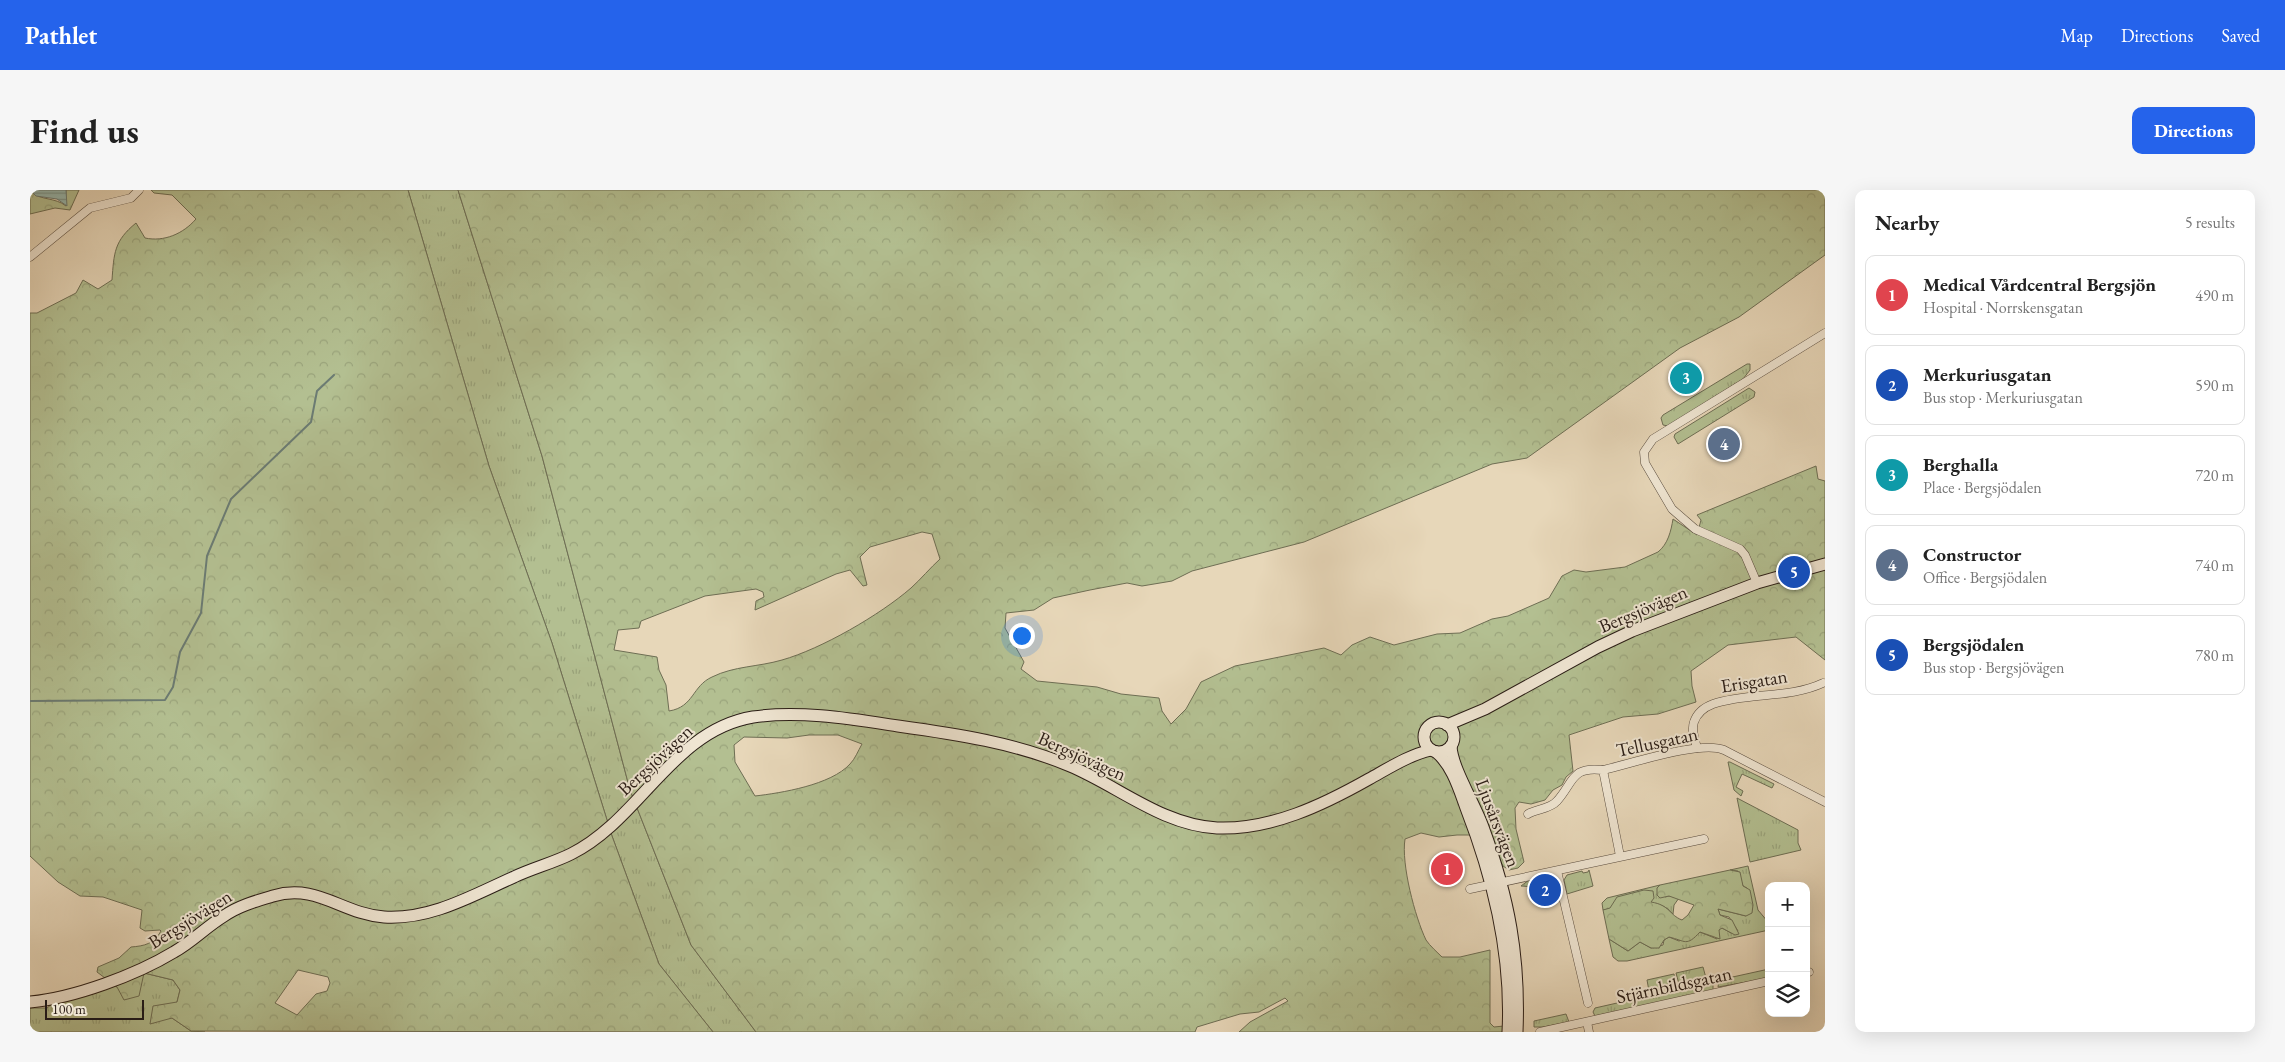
<!DOCTYPE html>
<html lang="en">
<head>
<meta charset="utf-8">
<style>
  :root { --surface:#fff; --page:#f6f6f6; --text:#222; --muted:#767676; --line:#e0e0e0; --accent:#2563eb }
  body { margin:0; font-family:"EB Garamond",serif; background:var(--page); color:var(--text) }
  .controls { position:absolute; right:15px; bottom:15px; display:grid; overflow:hidden; border-radius:10px; box-shadow:0 5px 20px #0002 }
  .controls button { width:45px; height:45px; display:grid; place-items:center; padding:0; border:0; border-bottom:1px solid var(--line); background:var(--surface); color:var(--text); font:25px sans-serif }
  .scale { position:absolute; left:15px; bottom:12px; width:99px; box-sizing:border-box; padding-left:5px; border:2px solid #2a1d16; border-top:0; font-size:14px; line-height:18px; white-space:nowrap; color:#2a1d16; -webkit-text-stroke:4px #efe5d2; paint-order:stroke }
  .you { position:absolute; left:991px; top:445px; width:18px; height:18px; margin:-12px; border:4px solid #fff; border-radius:50%; background:#1a73e8; box-shadow:0 0 0 8px #1a73e833 }
  .badge { display:grid; place-items:center; width:32px; height:32px; border-radius:50%; background:var(--accent); color:#fff; font-size:16px; font-weight:700 }
  .pin { position:absolute; translate:-50% -50%; border:2px solid #fff; box-shadow:0 1px 5px #0006 }
  .list { margin:0; padding:0; list-style:none }
  h2 { display:flex; justify-content:space-between; align-items:center; height:65px; margin:0; padding:0 20px; font-size:21px }
  h2 small { font-size:16px; font-weight:400; color:var(--muted) }
  .list li { display:grid; grid-template-columns:32px 1fr auto; gap:15px; align-items:center; box-sizing:border-box; height:80px; margin:0 10px 10px; padding:0 10px; border:1px solid var(--line); border-radius:10px }
  .list b { display:block; font-size:19px; white-space:nowrap }
  .list p { margin:0; font-size:16px; white-space:nowrap; color:var(--muted) }
  .list em { font-size:16px; font-style:normal; color:var(--muted) }
  .icon { flex:none; width:28px; height:28px; fill:none; stroke:currentColor; stroke-width:2; stroke-linecap:round; stroke-linejoin:round }
  .map { position:relative; flex:none; width:1795px; height:842px; overflow:hidden; border-radius:10px }
  header { display:flex; align-items:center; gap:30px; box-sizing:border-box; height:70px; padding:0 25px; background:var(--accent); color:#fff }
  header strong { font-size:24px }
  nav { display:flex; gap:28px; margin-inline-start:auto; font-size:18px }
  .intro { display:flex; align-items:center; justify-content:space-between; box-sizing:border-box; height:120px; padding:0 30px }
  h1 { margin:0; font-size:35px }
  .button { padding:12px 22px; border-radius:10px; background:var(--accent); color:#fff; font-size:18px; font-weight:700 }
  main { display:flex; gap:30px; padding:0 30px }
  aside { flex:1; background:var(--surface); border-radius:10px; box-shadow:0 5px 20px #0002 }
  .map>svg:first-child { display:block }
</style>
</head>
<body>
<header>
<strong>Pathlet</strong>
<nav><a>Map</a><a>Directions</a><a>Saved</a></nav>
</header>
<div class="intro"><h1>Find us</h1><a class="button">Directions</a></div>
<main>
<div class="map">
<svg width="1795" height="842" viewBox="0 0 1795 842">
  <defs>
    <pattern id="grass-tufts" width="24" height="20" patternUnits="userSpaceOnUse" patternTransform="scale(1.25)"><rect width="24" height="20" fill="#b3bf91"/><path d="M3 7l-1-3M5 7V3M7 7l1-3M15 17l-1-3M17 17v-4M19 17l1-3" fill="none" stroke="#9aa47c"/></pattern>
    <pattern id="forest-crowns" width="20" height="18" patternUnits="userSpaceOnUse" patternTransform="scale(1.25)"><rect width="20" height="18" fill="#b3bf91"/><path d="M2 6a3 3 0 1 1 6 0M12 15a3 3 0 1 1 6 0" fill="none" stroke="#9aa47c"/></pattern>
    <pattern id="water-rules" width="6" height="5" patternUnits="userSpaceOnUse" patternTransform="scale(1.25)"><rect width="6" height="5" fill="#97b9b1"/><path d="M0 2.5h6" fill="none" stroke="#7b968f"/></pattern>
  </defs>
  <rect width="100%" height="100%" fill="#e7d7b9"/>
  <filter id="stains"><feTurbulence type="fractalNoise" baseFrequency=".004" numOctaves="4"/><feColorMatrix values="0 0 0 0 .2 0 0 0 0 .09 0 0 0 0 .02 0 0 0 .5 -.17"/></filter>
  <radialGradient id="worn" r=".72"><stop offset=".6" stop-color="#630" stop-opacity="0"/><stop offset="1" stop-color="#630" stop-opacity=".3"/></radialGradient>
  <g fill="url(#grass-tufts)" stroke="#6e6e54">
    <polygon points="378,0 428,0 512,266 600,600 661,755 726,842 683,842 629,774 582,646 522,453 459,276"/>
    <polygon points="1717,174 1720,174 1720,180 1713,189 1638,236 1633,235 1631,228 1633,225"/>
    <polygon points="1719,198 1725,202 1724,207 1648,254 1644,247 1645,244"/>
    <polygon points="1698,572 1700,572 1744,594 1742,598 1712,584 1706,597 1713,601 1711,606 1704,600"/>
    <polygon points="1707,608 1768,640 1768,653 1771,660 1720,672"/>
    <polygon points="1718,676 1728,720 1738,732 1739,740 1597,771 1588,771 1583,767 1579,749 1598,761 1610,752 1621,758 1633,755 1634,750 1639,747 1649,751 1670,742 1687,749 1689,739 1692,738 1701,743 1708,741 1699,727 1690,725 1688,719 1716,726 1717,698 1713,696 1708,681 1700,680"/>
    <polygon points="1559,680 1563,696 1537,704 1534,690 1537,685 1552,681 1553,683 1558,682"/>
    <polygon points="1516,686 1525,691 1521,698 1491,696 1499,690"/>
    <path d="M 1630,695 L 1627,698 L 1635,707 L 1639,706 L 1649,708 L 1644,715 L 1643,724 C 1627,704 1595,716 1573,720 L 1572,713 L 1577,708 Z"/>
    <polygon points="1673,777 1676,788 1649,794 1646,783"/>
    <polygon points="1739,779 1739,788 1688,797 1689,790"/>
    <polygon points="114,783 143,790 150,800 147,812 133,829 142,828 161,841 175,842 0,842 0,818 17,818 22,814 84,795 87,797"/>
    <polygon points="1644,784 1646,795 1619,801 1617,790"/>
    <polygon points="1680,792 1683,794 1683,800 1565,826 1563,822 1565,818"/>
    <polygon points="1536,824 1539,832 1513,837 1504,837 1504,831"/>
  </g>
  <g fill="url(#forest-crowns)" stroke="#6e6e54" fill-rule="evenodd">
    <path d="M 36,0 L 49,0 L 40,20 L 25,18 L 0,24 L 0,1 C 11,11 25,7 36,16 Z"/>
    <path d="M 121,0 L 378,0 L 459,276 L 522,453 L 582,646 L 629,774 L 683,842 L 161,841 L 142,828 L 120,834 L 123,816 L 147,812 L 150,800 L 143,790 L 114,783 L 109,806 L 94,810 L 87,797 L 67,782 L 68,777 L 89,768 L 101,757 C 114,756 124,754 131,741 L 130,740 L 115,741 L 110,738 L 112,720 L 73,707 L 50,706 L 28,692 L 0,666 L 0,123 L 7,123 L 46,103 L 53,90 L 68,99 L 82,90 C 84,63 84,51 106,33 L 115,48 C 134,52 153,44 166,29 L 142,5 L 124,3 ZM 268,780 L 298,787 L 300,793 L 297,801 L 286,804 L 267,825 L 245,813 Z"/>
    <path d="M 428,0 L 1795,0 L 1795,65 L 1709,127 L 1650,158 L 1497,268 L 1462,274 L 1274,352 L 1162,381 L 1142,391 L 1112,396 L 1097,393 L 1060,400 L 1023,408 L 1004,420 L 976,423 L 975,438 L 994,472 L 991,479 L 1007,491 L 1067,497 L 1091,504 L 1129,508 L 1132,521 L 1141,534 L 1156,519 L 1171,492 L 1205,476 L 1294,458 L 1311,465 L 1322,455 L 1340,447 L 1364,455 L 1407,444 L 1430,443 L 1462,429 L 1478,426 L 1519,408 L 1532,386 L 1544,380 L 1556,382 L 1595,377 L 1628,362 C 1638,354 1641,341 1643,329 L 1667,345 L 1671,330 L 1667,325 L 1786,276 L 1788,289 L 1795,291 L 1795,470 L 1766,447 L 1698,455 L 1661,481 L 1662,496 L 1666,512 L 1628,524 L 1593,527 L 1539,545 L 1543,581 L 1536,587 L 1532,595 L 1523,600 L 1515,610 L 1501,614 L 1489,612 L 1485,618 L 1486,639 L 1494,672 L 1488,678 L 1479,680 L 1473,676 L 1457,645 L 1427,645 L 1409,647 L 1391,643 L 1375,649 C 1371,674 1385,727 1396,750 C 1400,756 1407,762 1412,767 L 1430,767 L 1460,760 L 1460,833 L 1464,837 L 1474,836 L 1473,842 L 1209,842 L 1220,832 L 1258,811 L 1255,808 L 1229,822 L 1210,824 L 1167,837 L 1165,842 L 726,842 L 661,755 L 600,600 L 512,266 ZM 892,342 L 902,344 L 910,369 C 900,378 891,389 881,398 C 850,425 791,459 752,470 C 728,477 704,476 682,487 C 662,496 664,517 639,521 L 636,495 L 629,480 L 627,467 L 584,460 L 588,440 L 609,438 L 611,431 L 675,406 L 726,399 L 733,402 L 734,407 L 726,411 L 725,420 L 806,384 L 820,380 L 833,396 L 837,395 L 830,367 L 840,357 ZM 779,545 L 808,545 L 832,554 C 828,561 825,569 820,574 C 801,595 751,603 725,606 L 705,572 L 704,555 L 714,547 L 757,548 Z"/>
    <path d="M 1700,680 L 1710,682 L 1713,696 L 1720,700 L 1723,715 L 1722,723 L 1716,726 L 1688,719 L 1690,725 L 1702,730 L 1709,744 L 1705,745 L 1692,738 L 1689,740 L 1690,749 L 1670,742 C 1656,757 1656,751 1639,747 L 1634,750 L 1629,758 L 1621,758 L 1610,752 L 1598,761 L 1579,749 L 1573,720 L 1580,718 L 1587,707 L 1614,700 L 1623,701 L 1624,708 L 1621,712 C 1640,715 1639,725 1652,730 L 1658,725 L 1664,715 L 1639,706 L 1630,708 L 1627,705 L 1627,698 L 1630,695 Z"/>
  </g>
  <polygon fill="url(#water-rules)" stroke="#6b7b73" points="0,0 36,0 37,16 27,9 6,6"/>
  <g fill="none" stroke-linecap="round" stroke-linejoin="round">
    <polyline stroke="#6b7b73" stroke-width="2" points="0,511 135,510 143,497 150,462 171,423 177,366 201,309 281,232 287,201 304,185"/>
    <g stroke="#594c3f" stroke-width="9">
      <g id="street">
        <polyline points="0,67 60,18 101,8 109,0"/>
        <polyline points="1727,393 1715,365 1710,359 1665,339 1642,319 1615,273 1614,262 1623,249 1795,143"/>
        <path d="M 1667,558 C 1665,550 1661,540 1664,532 C 1667,523 1675,517 1683,514 C 1718,502 1759,509 1793,493"/>
        <path d="M 1573,580 C 1600,574 1671,550 1694,560 L 1795,612"/>
        <path d="M 1498,624 C 1507,619 1520,619 1527,611 C 1544,592 1541,576 1573,580 L 1590,666"/>
        <polyline points="1527,681 1558,813"/>
        <polyline points="1440,699 1674,649"/>
        <polyline points="1776,783 1779,782"/>
        <polyline points="1557,832 1559,842"/>
        <polyline points="1510,842 1739,791"/>
      </g>
    </g>
    <g stroke="#2a1d16" stroke-width="13">
      <g id="secondary">
        <circle cx="1409" cy="547" r="15"/>
        <polyline points="1417,535 1455,519 1568,457 1602,441 1727,393 1795,374"/>
        <path d="M 1421,556 C 1422,578 1445,614 1453,637 C 1479,708 1490,766 1487,842"/>
        <path d="M 1406,562 C 1422,575 1429,599 1436,618 C 1464,690 1482,765 1478,842"/>
        <path d="M 0,812 C 44,808 106,785 144,762 C 162,752 176,737 194,726 C 208,716 226,711 243,706 C 287,693 312,724 354,727 C 401,730 443,705 484,687 C 503,678 523,673 541,664 C 610,630 643,540 723,527 C 770,520 822,529 868,536 C 926,544 986,553 1040,576 C 1088,596 1132,635 1187,638 C 1241,640 1293,615 1339,589 C 1359,578 1379,565 1401,560"/>
      </g>
    </g>
    <use href="#street" stroke="#efe5d2" stroke-width="8"/>
    <use href="#secondary" stroke="#efe5d2" stroke-width="11"/>
  </g>
  <g text-anchor="middle" dominant-baseline="central" stroke-width="4" stroke-linejoin="round" paint-order="stroke">
    <g font-size="19" fill="#2a1d16" stroke="#efe5d2">
      <text transform="translate(1613 419) rotate(-23)">Bergsjövägen</text>
      <text transform="translate(1724 491) rotate(-9)">Erisgatan</text>
      <text transform="translate(1627 552) rotate(-12)">Tellusgatan</text>
      <text transform="translate(1052 566) rotate(24)">Bergsjövägen</text>
      <text transform="translate(625 570) rotate(-43)">Bergsjövägen</text>
      <text transform="translate(1468 633) rotate(69)">Ljusårsvägen</text>
      <text transform="translate(160 729) rotate(-32)">Bergsjövägen</text>
      <text transform="translate(1644 795) rotate(-12)">Stjärnbildsgatan</text>
    </g>
  </g>
  <rect width="100%" height="100%" filter="url(#stains)"/>
  <rect width="100%" height="100%" fill="url(#worn)"/>
</svg>
<div class="controls">
<button>+</button>
<button>−</button>
<button><svg class="icon" aria-label="layers" viewBox="0 0 24 24"><path d="M12 4l9 5-9 5-9-5zM3 14l9 5 9-5"/></svg></button>
</div>
<div class="scale">100 m</div>
<div class="you"></div>
<div class="pin badge" style="left:1417px;top:679px;background:#e0444e">1</div>
<div class="pin badge" style="left:1515px;top:700px;background:#1a4fb4">2</div>
<div class="pin badge" style="left:1656px;top:188px;background:#0f9aa8">3</div>
<div class="pin badge" style="left:1694px;top:254px;background:#5c6f8a">4</div>
<div class="pin badge" style="left:1764px;top:382px;background:#1a4fb4">5</div>
</div>
<aside>
<h2>Nearby<small>5 results</small></h2>
<ul class="list">
<li><span class="badge" style="background:#e0444e">1</span><div><b>Medical Vårdcentral Bergsjön</b><p>Hospital · Norrskensgatan</p></div><em>490 m</em></li>
<li><span class="badge" style="background:#1a4fb4">2</span><div><b>Merkuriusgatan</b><p>Bus stop · Merkuriusgatan</p></div><em>590 m</em></li>
<li><span class="badge" style="background:#0f9aa8">3</span><div><b>Berghalla</b><p>Place · Bergsjödalen</p></div><em>720 m</em></li>
<li><span class="badge" style="background:#5c6f8a">4</span><div><b>Constructor</b><p>Office · Bergsjödalen</p></div><em>740 m</em></li>
<li><span class="badge" style="background:#1a4fb4">5</span><div><b>Bergsjödalen</b><p>Bus stop · Bergsjövägen</p></div><em>780 m</em></li>
</ul>
</aside>
</main>
</body>
</html>
